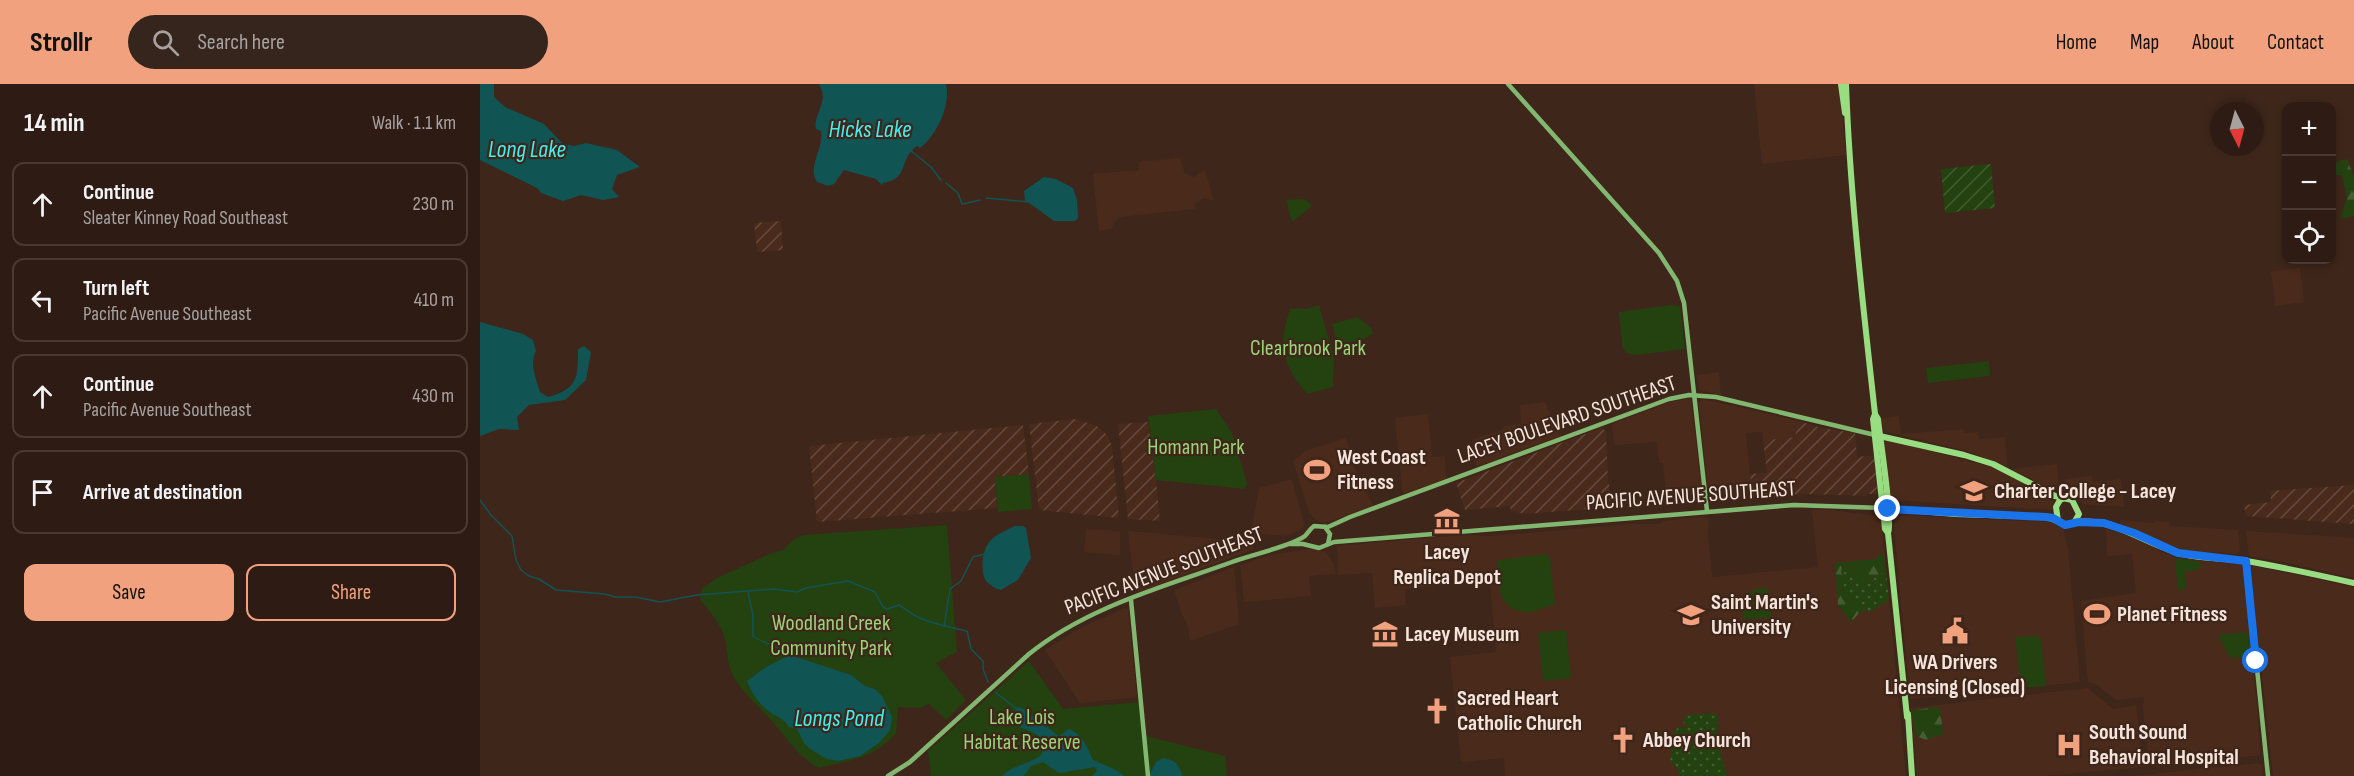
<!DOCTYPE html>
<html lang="en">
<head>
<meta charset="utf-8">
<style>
  :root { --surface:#2e1c14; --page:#36251d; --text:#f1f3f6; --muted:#a7a1a0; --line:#493a34; --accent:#f2a17e }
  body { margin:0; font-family:"Sofia Sans Condensed",sans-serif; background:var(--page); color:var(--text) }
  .controls { position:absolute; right:18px; top:18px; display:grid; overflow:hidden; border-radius:12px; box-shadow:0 3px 9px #0003 }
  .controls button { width:54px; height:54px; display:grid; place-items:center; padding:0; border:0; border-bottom:2px solid var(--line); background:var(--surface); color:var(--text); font:30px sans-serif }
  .compass { position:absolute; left:1730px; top:18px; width:54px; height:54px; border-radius:50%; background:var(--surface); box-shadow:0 3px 9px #0003; rotate:174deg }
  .stop { position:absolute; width:18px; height:18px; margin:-14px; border:4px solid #1a73e8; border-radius:50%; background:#fff }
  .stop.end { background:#1a73e8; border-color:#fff; box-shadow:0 2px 6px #0008 }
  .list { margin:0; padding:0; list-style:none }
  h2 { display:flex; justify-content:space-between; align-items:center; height:78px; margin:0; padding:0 24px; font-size:26px }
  h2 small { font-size:20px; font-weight:400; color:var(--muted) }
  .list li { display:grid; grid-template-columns:39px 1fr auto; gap:18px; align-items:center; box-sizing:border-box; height:84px; margin:0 12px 12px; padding:0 12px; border:2px solid var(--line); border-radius:12px }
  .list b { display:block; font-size:22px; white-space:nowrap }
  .list p { margin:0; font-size:20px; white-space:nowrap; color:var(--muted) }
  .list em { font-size:20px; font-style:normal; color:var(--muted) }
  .actions { display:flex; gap:12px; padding:18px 24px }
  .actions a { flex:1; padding:14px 0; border:2px solid var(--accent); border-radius:12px; text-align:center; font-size:21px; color:var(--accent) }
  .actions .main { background:var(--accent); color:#111 }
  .icon { flex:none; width:33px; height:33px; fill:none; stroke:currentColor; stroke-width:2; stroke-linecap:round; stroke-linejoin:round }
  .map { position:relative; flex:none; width:1874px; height:692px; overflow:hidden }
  header { display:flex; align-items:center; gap:36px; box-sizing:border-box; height:84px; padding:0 30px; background:var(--accent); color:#111 }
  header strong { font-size:28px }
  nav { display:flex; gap:33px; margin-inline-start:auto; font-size:21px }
  .search { width:420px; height:54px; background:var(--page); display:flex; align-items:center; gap:15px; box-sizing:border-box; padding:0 21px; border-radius:33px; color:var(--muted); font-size:22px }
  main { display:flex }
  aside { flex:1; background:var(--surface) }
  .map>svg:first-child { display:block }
</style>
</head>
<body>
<header>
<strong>Strollr</strong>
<div class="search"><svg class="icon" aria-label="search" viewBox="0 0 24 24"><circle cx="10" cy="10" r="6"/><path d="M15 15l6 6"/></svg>Search here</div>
<nav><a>Home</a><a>Map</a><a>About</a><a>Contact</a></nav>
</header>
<main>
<aside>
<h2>14 min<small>Walk · 1.1 km</small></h2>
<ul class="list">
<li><svg class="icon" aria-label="ahead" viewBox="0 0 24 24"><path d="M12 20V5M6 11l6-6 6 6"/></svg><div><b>Continue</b><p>Sleater Kinney Road Southeast</p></div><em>230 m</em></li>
<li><svg class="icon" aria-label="left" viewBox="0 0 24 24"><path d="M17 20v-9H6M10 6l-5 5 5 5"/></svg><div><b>Turn left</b><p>Pacific Avenue Southeast</p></div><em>410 m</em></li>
<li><svg class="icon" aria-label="ahead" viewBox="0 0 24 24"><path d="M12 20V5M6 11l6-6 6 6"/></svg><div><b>Continue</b><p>Pacific Avenue Southeast</p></div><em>430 m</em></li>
<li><svg class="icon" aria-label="arrive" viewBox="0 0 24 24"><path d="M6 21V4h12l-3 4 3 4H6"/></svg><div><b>Arrive at destination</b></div></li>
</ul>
<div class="actions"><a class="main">Save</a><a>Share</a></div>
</aside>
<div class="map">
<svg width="1874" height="692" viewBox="0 0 1874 692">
  <defs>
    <pattern id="industrial-furrows" width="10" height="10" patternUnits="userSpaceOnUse" patternTransform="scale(1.5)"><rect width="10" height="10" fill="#4a2b1b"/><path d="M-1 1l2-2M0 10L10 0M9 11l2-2" fill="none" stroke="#654a3c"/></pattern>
    <pattern id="grass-dots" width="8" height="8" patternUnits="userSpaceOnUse" patternTransform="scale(1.5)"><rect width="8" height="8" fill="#244110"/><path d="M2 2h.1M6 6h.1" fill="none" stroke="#445c32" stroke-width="1.8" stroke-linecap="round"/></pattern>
    <pattern id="forest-firs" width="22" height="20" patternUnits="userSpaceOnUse" patternTransform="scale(1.5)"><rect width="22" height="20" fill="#244110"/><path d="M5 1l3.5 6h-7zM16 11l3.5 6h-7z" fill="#445c32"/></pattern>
    <pattern id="garden-furrows" width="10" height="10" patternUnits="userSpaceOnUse" patternTransform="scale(1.5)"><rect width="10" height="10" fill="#244110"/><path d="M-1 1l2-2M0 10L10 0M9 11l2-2" fill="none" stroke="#445c32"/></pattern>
  </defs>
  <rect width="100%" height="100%" fill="#3e261a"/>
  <g fill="#4a2b1b">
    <polygon points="1274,0 1359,0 1366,71 1282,80"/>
    <polygon points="700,74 705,90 714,93 725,86 734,117 724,114 720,116 715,120 715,125 640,133 634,138 632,145 619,147 613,90 659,86 658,78"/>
    <polygon points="1820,184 1824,218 1795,222 1791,187"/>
    <polygon points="1239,288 1241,311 1219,306 1217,291"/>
    <polygon points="1207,315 1211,317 1223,418 1187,421 1183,379 1179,379 1177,358 1134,361 1132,340 1190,318"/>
    <polygon points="1222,315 1315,336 1316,353 1283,356 1282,348 1266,349 1272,411 1229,415 1219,320"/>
    <polygon points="1065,318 1080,352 996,383 993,355 1021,347 1025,342 1041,340 1040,321"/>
    <polygon points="948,330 952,373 965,372 966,395 923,410 915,334"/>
    <polygon points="1419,332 1421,350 1483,345 1484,349 1498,348 1499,355 1525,353 1528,383 1487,367 1404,347 1401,334"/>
    <polygon points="866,354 874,382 893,422 845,439 836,436 829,428 813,377 825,367"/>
    <polygon points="1404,355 1511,383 1561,407 1574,417 1571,426 1410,416"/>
    <polygon points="1577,380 1579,403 1575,407 1532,385"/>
    <polygon points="1612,392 1613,398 1641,395 1644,423 1604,420 1589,409 1585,403 1584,395"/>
    <polygon points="812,395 824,439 823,445 806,452 771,449 779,404"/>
    <polygon points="1332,426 1349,426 1401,432 1426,692 1025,692 1024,674 981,678 970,573 1016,568 1009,489 955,493 956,502 925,505 926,521 895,524 892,489 858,491 857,462 984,451 1012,452 1150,440 1179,440 1183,437 1219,433 1229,434 1228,450 1232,493 1338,483"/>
    <polygon points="1413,431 1567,438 1573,439 1583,445 1588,465 1600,598 1430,615"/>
    <polygon points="1640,436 1675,439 1675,437 1689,438 1689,442 1758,446 1760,468 1756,470 1703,466 1640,440"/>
    <polygon points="606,445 640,447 640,471 604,468"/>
    <polygon points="1626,445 1654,453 1686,470 1697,474 1762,481 1777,622 1780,671 1745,675 1736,674 1727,677 1672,682 1669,679 1663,623 1664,613 1636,616 1616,600 1608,598 1601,517 1656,509 1652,470 1627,472"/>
    <polygon points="648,447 773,458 774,465 659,508 655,505"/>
    <polygon points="1766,447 1874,454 1874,494 1790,475 1769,472"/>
    <polygon points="829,465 846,468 854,480 855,490 829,492 831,512 764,518 760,481 786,472"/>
    <polygon points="1773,482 1874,503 1874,692 1793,692 1776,534 1771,484"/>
    <polygon points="754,483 759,540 710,557 707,539 702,531 694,506"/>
    <polygon points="645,524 648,526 657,613 600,619 565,566 600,544"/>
    <polygon points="1608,604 1633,625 1656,621 1663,683 1565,692 1437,692 1431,624"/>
    <polygon points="1778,679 1782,682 1783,692 1652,692"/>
  </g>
  <g fill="url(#industrial-furrows)">
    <polygon points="301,137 303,166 277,168 274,139"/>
    <polygon points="596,335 617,342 627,351 632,362 639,434 559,426 549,340"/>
    <polygon points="1315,336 1342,344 1375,349 1377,373 1395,371 1397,410 1387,410 1387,412 1326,410 1299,412 1299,409 1272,411 1270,390 1287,389 1283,356 1316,353"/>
    <polygon points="668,338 676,396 680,437 648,435 638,340"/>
    <polygon points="543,341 549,390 515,393 517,424 337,438 329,362"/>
    <polygon points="1121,344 1126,347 1128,396 1133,423 1045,430 1031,427 1030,422 985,426 976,399"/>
    <polygon points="1874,401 1874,440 1766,432 1764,421 1791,418 1790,407"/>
  </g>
  <g fill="url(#grass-dots)">
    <polygon points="1368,481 1374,491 1391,496 1406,487 1409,516 1390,528 1381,519 1371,517 1360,504 1366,498 1361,487 1362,484"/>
    <polygon points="1235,629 1238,632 1237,655 1247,692 1199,692 1197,684 1190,678 1192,667 1189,655 1199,642 1205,645 1207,643 1203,638 1206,631"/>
  </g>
  <g fill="url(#forest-firs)">
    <polygon points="1867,75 1874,93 1874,132 1860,135 1867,114 1862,91 1855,91 1852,80"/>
    <path d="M 1403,468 L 1406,487 C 1398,490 1386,502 1377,494 C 1373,491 1373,485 1368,481 L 1362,483 L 1361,488 L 1366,498 L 1360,506 L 1368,510 L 1371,517 L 1381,519 L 1388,527 L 1381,527 L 1371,538 L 1358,521 L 1355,479 L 1396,475 Z"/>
    <polygon points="1457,623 1460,624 1463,650 1446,656 1436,652 1432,628 1434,626"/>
  </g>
  <g fill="#244110">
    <polygon points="820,115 827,116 832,122 812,138 806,116"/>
    <path d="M 839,221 L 854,274 L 853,303 L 828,310 C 818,301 806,282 804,268 C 801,255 806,238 810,225 L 826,225 Z"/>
    <polygon points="1191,221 1200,222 1205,265 1155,271 1146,269 1142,261 1139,228"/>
    <polygon points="878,233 891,244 893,249 885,255 858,262 852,240"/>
    <polygon points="1509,277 1510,292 1448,299 1446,284"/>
    <polygon points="736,325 752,349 767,399 765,405 676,396 668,332"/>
    <polygon points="549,390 552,425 518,428 515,393"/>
    <path d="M 467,441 L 477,568 L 456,579 L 486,616 L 466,636 L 449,620 L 440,624 L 418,623 L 416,649 C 396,674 368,677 338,684 C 319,673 309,657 295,641 C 281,624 260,608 251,587 C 247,576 247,566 245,555 C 242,542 229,526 220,516 L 222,505 L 237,494 L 287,471 L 303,466 L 314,455 L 324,451 Z"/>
    <path d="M 1066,470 L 1070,474 L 1075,521 C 1065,522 1057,528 1047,528 C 1015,526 1019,498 1018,476 Z"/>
    <polygon points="1697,474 1720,478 1721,483 1717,486 1705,488 1706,505 1698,506 1695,478"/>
    <path d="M 1284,504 L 1289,506 L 1292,531 L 1290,534 L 1264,535 C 1257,518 1266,504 1284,504 Z"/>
    <polygon points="1086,546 1091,594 1063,597 1058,549"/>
    <polygon points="1768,548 1770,573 1750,574 1738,551"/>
    <polygon points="1555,552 1561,554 1566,602 1541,604 1535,553"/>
    <polygon points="549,577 583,625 660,618 663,651 745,672 747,692 451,692 448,667"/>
  </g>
  <polygon fill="url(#garden-furrows)" points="1511,80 1515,124 1465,129 1461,85"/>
  <g fill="#115454">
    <polygon points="0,0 14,0 14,13 25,23 64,40 83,60 94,62 106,59 137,66 160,83 137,91 132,105 139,113 123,116 101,111 83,117 61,109 57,104 0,76"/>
    <path d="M 339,0 L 466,0 C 471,21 457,51 440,64 L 437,62 C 418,75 430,95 403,99 L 402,101 L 396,95 L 364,86 L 354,100 L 348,102 L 337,98 C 327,81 344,66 341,47 L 336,45 C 333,29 350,19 339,0 Z"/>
    <polygon points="564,93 576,95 593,104 597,116 598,134 595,137 574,137 545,116 544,107"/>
    <path d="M 0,238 L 43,250 L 53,256 L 56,267 C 49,280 56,294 60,308 L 68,313 C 98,305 98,293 98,265 L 104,262 L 111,268 L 106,296 L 85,316 L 49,321 L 37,333 L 39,346 L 19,345 L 0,352 Z"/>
    <path d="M 535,442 L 543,442 L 546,444 L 551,474 L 538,496 L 521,506 C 517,505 511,502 508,499 C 499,491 502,465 510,457 C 516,450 527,446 535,442 Z"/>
    <path d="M 310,571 L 371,591 L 385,602 L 395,605 L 402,612 L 412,633 L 410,646 L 399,659 L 380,672 L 358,677 L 347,675 L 330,665 L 324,659 L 317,645 L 309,643 C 304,634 298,634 290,628 C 280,621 271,609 267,597 L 286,583 Z"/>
    <path d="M 538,623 L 548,627 L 552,632 L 559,632 L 567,643 L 579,652 L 589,645 C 604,652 607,663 613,676 L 634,685 L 645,692 L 612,692 L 617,687 L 615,683 L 579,689 L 563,678 L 551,682 L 544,692 L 522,692 C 535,679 548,682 562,670 C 565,653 555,648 541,644 L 534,628 Z"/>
    <path d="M 683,674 C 695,676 699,680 702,692 L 669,692 L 676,678 Z"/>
  </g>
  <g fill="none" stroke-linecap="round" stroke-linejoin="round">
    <g stroke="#115454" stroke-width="1.5">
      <polyline points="430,66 451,83 461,96"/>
      <polyline points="466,99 478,109 482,120 500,116"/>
      <polyline points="506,114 548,118"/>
      <path d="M 0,416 L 11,431 L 32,452 L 36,476 L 41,486 L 49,492 L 59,495 L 76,506 L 125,510 L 135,513 L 156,513 L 180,518 L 217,511 L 294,505 L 317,508 L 326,504 L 368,497 L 395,508 L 403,523 L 407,525 L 419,521 C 426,525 432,531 440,534 C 455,541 471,543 487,547 L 491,565 L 503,577 L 503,585 L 508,598"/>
      <path d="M 268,509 L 273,531 L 273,552 C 284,560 304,564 311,573"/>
      <polyline points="464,543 470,505 481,497 493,473 505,470"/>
      <polyline points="515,608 538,626"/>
    </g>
    <g stroke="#82b771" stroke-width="4.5">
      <polyline points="1028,0 1179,169 1197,197 1204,219 1227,427"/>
      <polyline points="845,443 850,450 848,460"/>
      <polyline points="810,460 823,460 839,464 854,458 1314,421 1403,424"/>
      <polyline points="1766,477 1788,692"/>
      <polyline points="651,516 668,692"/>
      <path d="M 408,692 L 430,678 L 549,570 C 607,523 683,503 752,478 C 770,471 812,462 825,452 C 828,449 830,445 834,442 L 848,443 L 870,433 L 1189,315 L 1209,311 L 1236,313 L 1395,351"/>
    </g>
    <g stroke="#99dd82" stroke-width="6">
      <polyline points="1361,0 1365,29"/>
      <path d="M 1366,0 C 1370,111 1383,221 1395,330 L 1398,335 C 1400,354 1413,437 1408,449"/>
      <polyline points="1395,330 1393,335 1405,445 1408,449 1427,633"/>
      <polyline points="1395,351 1484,371 1513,380 1575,412 1592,416 1599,430 1594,439 1587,441 1567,433 1475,430 1403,424"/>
      <polyline points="1578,437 1576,423 1580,416 1585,414"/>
      <path d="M 1595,438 C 1635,433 1665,461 1703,470 C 1723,475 1745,474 1766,477 C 1802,483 1838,491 1874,499"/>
      <polyline points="1428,630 1432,692"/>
    </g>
  </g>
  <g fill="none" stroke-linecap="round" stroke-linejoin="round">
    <polyline stroke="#1a73e8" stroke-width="8" points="1408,425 1566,433 1573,434 1585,441 1599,438 1624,439 1654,449 1698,469 1766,477 1776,577"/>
  </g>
  <defs>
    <g id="stadium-bare" transform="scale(2.07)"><path d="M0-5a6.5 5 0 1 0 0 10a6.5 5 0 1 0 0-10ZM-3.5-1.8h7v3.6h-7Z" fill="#f2a17e" stroke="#3e261a" stroke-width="2.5" paint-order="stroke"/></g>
    <g id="university-bare" transform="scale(2.07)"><path d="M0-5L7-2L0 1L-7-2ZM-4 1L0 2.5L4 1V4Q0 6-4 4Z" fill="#f2a17e" stroke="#3e261a" stroke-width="2.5" paint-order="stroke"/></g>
    <g id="museum-bare" transform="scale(2.07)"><path d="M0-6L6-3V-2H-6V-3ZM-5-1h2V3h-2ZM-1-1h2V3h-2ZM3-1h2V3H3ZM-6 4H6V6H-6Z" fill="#f2a17e" stroke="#3e261a" stroke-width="2.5" paint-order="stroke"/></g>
    <g id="civic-bare" transform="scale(2.07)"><path d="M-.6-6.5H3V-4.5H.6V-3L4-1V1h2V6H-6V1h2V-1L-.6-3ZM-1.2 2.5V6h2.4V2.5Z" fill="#f2a17e" stroke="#3e261a" stroke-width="2.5" paint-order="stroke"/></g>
    <g id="church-bare" transform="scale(2.07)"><path d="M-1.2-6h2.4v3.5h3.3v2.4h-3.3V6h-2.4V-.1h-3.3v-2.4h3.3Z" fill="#f2a17e" stroke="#3e261a" stroke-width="2.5" paint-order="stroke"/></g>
    <g id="hospital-bare" transform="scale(2.07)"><path d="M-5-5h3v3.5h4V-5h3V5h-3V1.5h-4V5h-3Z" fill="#f2a17e" stroke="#3e261a" stroke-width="2.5" paint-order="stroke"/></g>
  </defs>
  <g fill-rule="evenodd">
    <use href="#stadium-bare" x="837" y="386"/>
    <use href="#university-bare" x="1494" y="407"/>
    <use href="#museum-bare" x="967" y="437"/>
    <use href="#stadium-bare" x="1617" y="530"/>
    <use href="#university-bare" x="1211" y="531"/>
    <use href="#civic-bare" x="1475" y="547"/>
    <use href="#museum-bare" x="905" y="550"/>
    <use href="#church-bare" x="957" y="627"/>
    <use href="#church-bare" x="1143" y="656"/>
    <use href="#hospital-bare" x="1589" y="661"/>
  </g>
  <g text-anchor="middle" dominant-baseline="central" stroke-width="4.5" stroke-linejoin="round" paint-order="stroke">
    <g font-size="22" fill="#9ad378" stroke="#3e261a">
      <text x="828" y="264">Clearbrook Park</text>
      <text x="716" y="363">Homann Park</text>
      <text x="351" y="539">Woodland Creek<tspan x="351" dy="25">Community Park</tspan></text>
      <text x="542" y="633">Lake Lois<tspan x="542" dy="25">Habitat Reserve</tspan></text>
    </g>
    <g font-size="22" fill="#f5e4dc" stroke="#3e261a">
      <text transform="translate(1087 336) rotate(-19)">LACEY BOULEVARD SOUTHEAST</text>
      <text transform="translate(1211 412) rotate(-4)">PACIFIC AVENUE SOUTHEAST</text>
      <text transform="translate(684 487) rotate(-21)">PACIFIC AVENUE SOUTHEAST</text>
    </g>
    <g font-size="22" font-weight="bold" fill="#f5e4dc" stroke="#3e261a" text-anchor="start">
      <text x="857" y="373">West Coast<tspan x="857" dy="25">Fitness</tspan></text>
      <text x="1514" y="407">Charter College - Lacey</text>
      <text x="967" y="468" text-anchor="middle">Lacey<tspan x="967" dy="25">Replica Depot</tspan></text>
      <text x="1231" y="518">Saint Martin's<tspan x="1231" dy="25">University</tspan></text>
      <text x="1637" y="530">Planet Fitness</text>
      <text x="925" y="550">Lacey Museum</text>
      <text x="1475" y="578" text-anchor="middle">WA Drivers<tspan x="1475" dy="25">Licensing (Closed)</tspan></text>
      <text x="977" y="614">Sacred Heart<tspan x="977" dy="25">Catholic Church</tspan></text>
      <text x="1609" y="648">South Sound<tspan x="1609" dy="25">Behavioral Hospital</tspan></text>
      <text x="1163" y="656">Abbey Church</text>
    </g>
    <g font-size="24" font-style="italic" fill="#43eff0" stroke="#3e261a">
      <text x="390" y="45">Hicks Lake</text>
      <text x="47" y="65">Long Lake</text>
      <text x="359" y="634">Longs Pond</text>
    </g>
  </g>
</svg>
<div class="controls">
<button>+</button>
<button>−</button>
<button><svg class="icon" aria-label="locate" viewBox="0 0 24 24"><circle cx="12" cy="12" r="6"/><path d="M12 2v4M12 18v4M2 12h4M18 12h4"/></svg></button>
</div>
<svg class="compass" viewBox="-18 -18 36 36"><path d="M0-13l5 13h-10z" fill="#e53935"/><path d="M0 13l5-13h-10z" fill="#a7a1a0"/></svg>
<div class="stop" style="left:1776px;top:577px"></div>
<div class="stop end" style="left:1408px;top:425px"></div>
</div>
</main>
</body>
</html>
